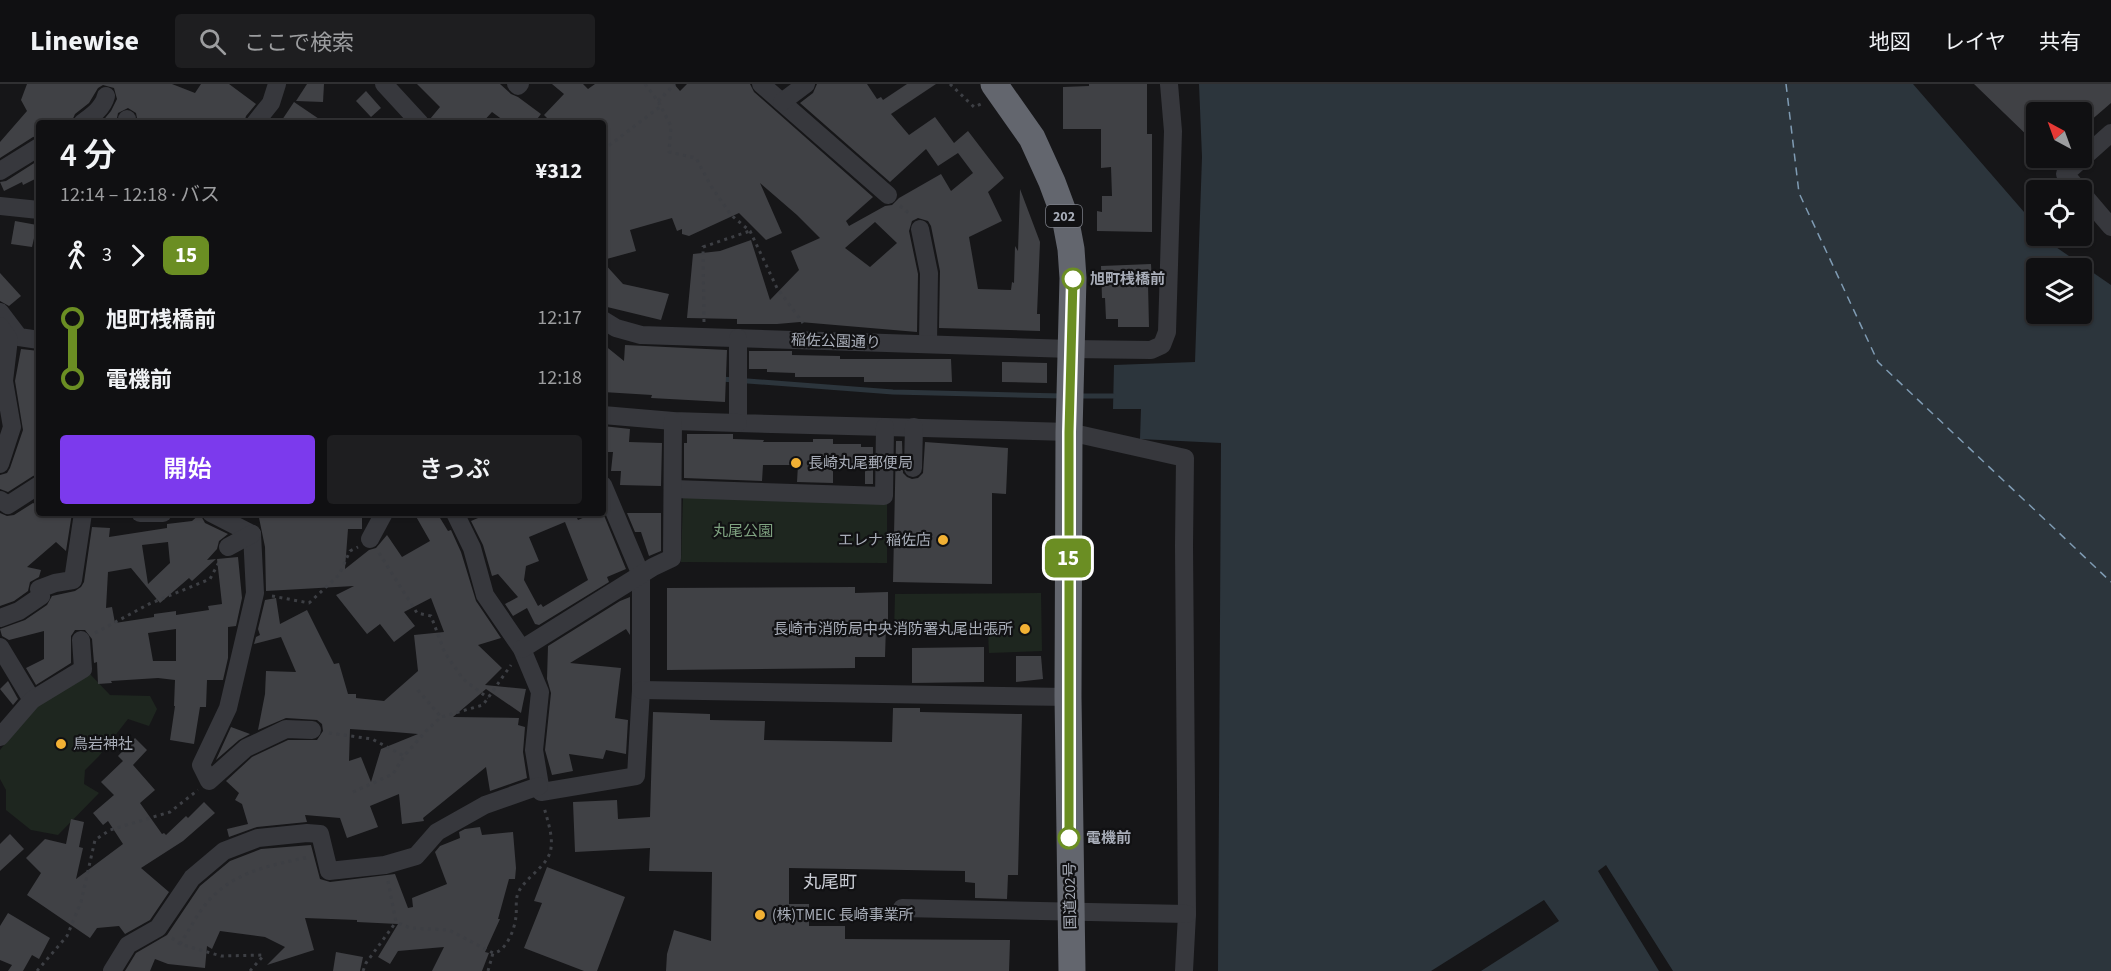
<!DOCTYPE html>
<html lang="ja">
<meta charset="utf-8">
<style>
:root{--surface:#101012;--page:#1e1e20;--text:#f1f3f6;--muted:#9c9d9f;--line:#303032;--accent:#7c3aed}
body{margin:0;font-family:"Source Sans 3","Noto Sans JP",sans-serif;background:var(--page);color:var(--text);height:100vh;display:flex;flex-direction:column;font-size:22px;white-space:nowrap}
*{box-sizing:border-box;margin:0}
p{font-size:20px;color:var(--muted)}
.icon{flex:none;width:33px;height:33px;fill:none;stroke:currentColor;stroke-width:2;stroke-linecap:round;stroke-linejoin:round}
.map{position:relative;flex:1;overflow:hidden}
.side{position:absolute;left:36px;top:36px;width:570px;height:396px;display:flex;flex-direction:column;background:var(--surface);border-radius:6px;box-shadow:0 2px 4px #0004,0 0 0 2px var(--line)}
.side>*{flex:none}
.badge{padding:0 12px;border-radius:9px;font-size:21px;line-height:39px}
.needle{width:39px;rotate:319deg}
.tools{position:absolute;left:2026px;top:18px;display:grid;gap:12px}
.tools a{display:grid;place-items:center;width:66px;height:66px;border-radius:6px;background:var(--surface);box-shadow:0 2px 4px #0004,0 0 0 2px var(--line);font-size:30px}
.map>.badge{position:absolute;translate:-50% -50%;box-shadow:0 0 0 3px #fff}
.legs{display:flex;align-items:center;gap:9px;height:66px;padding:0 24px;font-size:20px}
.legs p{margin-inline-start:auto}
.summary{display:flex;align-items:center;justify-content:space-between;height:102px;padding:0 24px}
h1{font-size:33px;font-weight:600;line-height:45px}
.cta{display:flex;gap:12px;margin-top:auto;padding:12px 24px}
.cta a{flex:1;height:69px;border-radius:6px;background:var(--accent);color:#fff;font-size:24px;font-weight:600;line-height:69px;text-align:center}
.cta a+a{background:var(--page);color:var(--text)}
ul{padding:0 24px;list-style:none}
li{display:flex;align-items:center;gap:21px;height:60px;font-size:22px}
li i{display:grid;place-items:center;width:9px;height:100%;margin:0 8px;background:currentColor}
li i::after{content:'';width:15px;height:15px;margin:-8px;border:4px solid;border-radius:50%;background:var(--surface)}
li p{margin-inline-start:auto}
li:first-child i{background:linear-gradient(#0000 50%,currentColor 0)}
li:last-child i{background:linear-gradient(currentColor 50%,#0000 0)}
header{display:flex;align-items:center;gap:36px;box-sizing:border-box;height:84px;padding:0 30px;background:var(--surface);border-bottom:2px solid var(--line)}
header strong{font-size:28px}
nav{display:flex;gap:33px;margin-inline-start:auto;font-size:21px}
.search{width:420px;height:54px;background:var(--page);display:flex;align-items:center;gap:15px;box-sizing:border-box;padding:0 21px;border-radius:6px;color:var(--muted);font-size:22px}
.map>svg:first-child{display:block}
.green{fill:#1e261f}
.water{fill:#2c353c;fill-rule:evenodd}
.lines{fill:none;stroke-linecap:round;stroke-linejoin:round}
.stream{stroke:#2c353c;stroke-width:5}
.ferry{stroke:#7f9bb3;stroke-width:1.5;stroke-dasharray:8 6;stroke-linecap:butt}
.building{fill:#404145;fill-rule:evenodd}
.path{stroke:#3d3f44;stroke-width:3;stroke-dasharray:3 4.5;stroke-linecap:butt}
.minor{stroke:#37383d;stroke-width:18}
.highway{stroke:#63666e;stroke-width:27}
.line-1-casing{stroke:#fff;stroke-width:14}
.line-1{stroke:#6b8e23;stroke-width:9}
.stop-1-dot{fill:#fff;stroke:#6b8e23;stroke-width:3}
.poi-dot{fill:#f2b134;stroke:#111113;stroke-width:2}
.labels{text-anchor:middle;stroke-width:4.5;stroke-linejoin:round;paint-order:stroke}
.shield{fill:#111113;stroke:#7b7e86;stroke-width:1.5}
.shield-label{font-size:14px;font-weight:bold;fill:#a8adb8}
.stop-label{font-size:15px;font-weight:bold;fill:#a8adb8;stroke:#111113;text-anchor:start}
.street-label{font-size:15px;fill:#a8adb8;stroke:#111113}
.poi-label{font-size:15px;fill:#a8adb8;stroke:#111113;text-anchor:start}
.park-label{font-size:15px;fill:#7fa381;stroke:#111113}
.quarter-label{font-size:18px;fill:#c9ccd4;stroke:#111113}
</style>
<header>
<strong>Linewise</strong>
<div class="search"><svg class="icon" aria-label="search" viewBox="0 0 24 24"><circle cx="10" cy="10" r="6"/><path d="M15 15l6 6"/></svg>ここで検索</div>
<nav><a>地図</a><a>レイヤ</a><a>共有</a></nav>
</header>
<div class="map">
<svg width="2111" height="887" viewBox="0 0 2111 887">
<rect width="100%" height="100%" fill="#161618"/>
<g class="green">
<path d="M683,413L887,419V479L681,478Z"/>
<path d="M1041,509L1042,567L989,569L988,548H894L895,510Z"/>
<path d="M89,589L110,611L150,612L157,625L149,642L128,635L99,672L85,686L84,700L99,709L58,751L31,746L6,726V706L0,695V666L36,621Z"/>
</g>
<path class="water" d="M1199,0H1913L2037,143V152H2045L2053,161L2111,201V887H1673L1606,781L1598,787L1659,887H1481L1559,837L1544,816L1431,887H1218L1221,359L1140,355L1141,325H1113L1114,281L1195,278L1202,73ZM2037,184H2082V230H2037Z"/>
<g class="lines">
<g class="stream">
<path d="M721,295L893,308L1063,312"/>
<path d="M1078,312H1113"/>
</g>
<path class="ferry" d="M1786,0L1799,109L1878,278L2111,498"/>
</g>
<g class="building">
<path d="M27,0H172L195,9L201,0H229L256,20L246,32L244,39H138L136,29L128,24L118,29L116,39H101L111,27L117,15L114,4L103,1L98,4L89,19L75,30L71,39H39V52L33,53L0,74V58L27,27L21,16Z"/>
<path d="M307,0H324L323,18L296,17Z"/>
<path d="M417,0H500L511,10L518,13L541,30L534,39H507L492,28L482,39H431L430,35L440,23Z"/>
<path d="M552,0H583L588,5L595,0H674L680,7L687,0H750L754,8L873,113L846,137L849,142L885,122L892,121L899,114L941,90L951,107L973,89L958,69L938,82L926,65L890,98L800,19L813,9L817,0H867L877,15L881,13L883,16L907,0H936L891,30L909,51L935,33L954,59L968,47L1004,94L988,108L1002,137L969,153L978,205L1011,206L1012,198L1014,199L1015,162L1018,167L1020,105L1040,158L1037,230H1040V247L939,244L940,187L931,142L928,137L918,134L912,137L909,147L918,190L917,248L800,238L777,240H737V235L687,234L693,170L720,167L751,156L770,216L799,186L791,167L820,154L797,131L760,99L782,149L766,156L739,129L689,152L682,150V145L677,147L672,134L630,146L636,167L603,176V39H552L544,31L564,10ZM875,138L897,159L870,183L845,164Z"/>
<path d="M1089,0H1147V50H1152V148L1097,147V127L1102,128V112H1112L1111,83L1101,84V45H1063V3L1089,2Z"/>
<path d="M1974,0H2111V19L2082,44V28H2037V61Z"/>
<path d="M366,7L381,24L371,33L356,17Z"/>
<path d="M294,18L325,39H280Z"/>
<path d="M39,76V93L23,101L22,98L4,107L0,98L6,97Z"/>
<path d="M15,137L37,141L32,163L11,160Z"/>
<path d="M603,178L623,200L669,210L661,236L603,222Z"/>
<path d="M1151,180L1152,200H1148L1149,243H1118V235H1106L1105,214H1102L1101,182Z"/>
<path d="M0,189L21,212L9,222L0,217Z"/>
<path d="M603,260L624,277L625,261L727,266L725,318L651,314L652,311L603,308Z"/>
<path d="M21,265L39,267V390L33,392L8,408L0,405V391L7,389L10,384L23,346L15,297Z"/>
<path d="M749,267H792V271L840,272V275H951L952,298H864V293H795V289L767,288V285H749Z"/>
<path d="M1002,278L1047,279V299L1002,298Z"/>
<path d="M603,342L630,345L629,358L662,359L661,402L620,401L621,387H611L613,368H603Z"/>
<path d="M687,350H733V355L764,356L763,358H813V355H833V360H861V363H873V400H865V381L833,382V399L797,398L798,381H763L762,397L684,394V359H687Z"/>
<path d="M896,357H902L903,389L907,393L912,395L918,394L923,389L925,358L1008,364L1006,410L992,409V500L893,498Z"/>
<path d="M33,419L39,422V429H72L66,467L56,458L27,483L41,486L39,493L30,498L28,507L14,517L0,522V429L7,432L14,431Z"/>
<path d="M258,429H362V445H348L345,485L369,466L376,464L387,451L402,473L430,457L414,429H437L448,447L451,446L461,468L476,517L501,554L478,561L502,584L485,601L526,605L521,629L486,605L453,633L519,634L518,641L525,643L523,668L527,694L490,707L486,683L423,734L424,737L402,740L399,710L370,722L378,743L347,754L340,734L305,731L307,738L257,743L229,753L227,745L248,740L242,720L235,716L239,709L226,697L252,673L288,656H317L323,647L322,640L317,636L286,634L258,646L265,610L266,587L296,588L281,553L254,560L256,553L260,551L258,545L265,516L276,514L280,540L307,526L334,580L339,579L348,610H356V614L384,617L418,587L414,551L444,548L431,514L404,528L415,542L394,558L380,540L367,550L336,511L354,502L266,507L265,463ZM350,645L394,648L418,650L381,665L371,698L361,673L349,677Z"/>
<path d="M476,429H587L577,434L578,436L594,429H603L626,485L607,493L609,498L539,541L535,540L527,524L513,532L505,520L518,513L498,490L492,492L483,461L471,437L478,434ZM565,438L588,496L543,523L541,520L538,522L524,496L526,482L539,477L529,453Z"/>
<path d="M627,429H661V467L649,472L641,448H635Z"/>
<path d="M200,430L205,439L228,450L219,457L217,465L207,476L216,475L192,497L189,494L160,519L131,484L108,488L106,524L112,523L115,539L154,533V530L176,527V531L209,526L208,522L222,520L217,475L238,473L242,514L236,542L228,543V574L223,596H207L206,623H200L194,660L170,656L175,622H174L175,596L158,594L111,597L112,599L98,600L97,578L94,579L92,555L85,546H75L71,552V579L36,601L26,584L44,575V547L9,556L2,552L0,545L25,536L47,521L52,512L75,507L81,503L84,498L92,443L110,444L109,453L167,444V440L192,437ZM168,458L170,479L148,500L142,461ZM176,545V577H153L148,549Z"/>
<path d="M855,503V509L888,508V541H886L885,573H855V584L667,586V504Z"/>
<path d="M630,513V551L626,545L570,579L621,584L615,634L628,636L626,670L606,666L603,675L569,670L573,687L552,691L545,666L551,609L547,595L548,562L620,517Z"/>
<path d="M984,563V598L912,599V564Z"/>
<path d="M1016,572H1041L1043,595L1016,598Z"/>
<path d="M8,597L18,615L13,621L0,605Z"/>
<path d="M893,624H920V628L1022,630L1018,791H1008L1007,815L975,814V799L965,798V787L789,784V820H809V842H845V855L1010,856L1009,887H666L667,870L674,846L711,857L712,788L649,787L650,764L575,768L573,718L617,716L618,735L650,733L653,628L710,630V636L765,637L764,656L892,658Z"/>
<path d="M231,643L250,650L239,656L216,676Z"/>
<path d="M135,654L147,666L133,681L155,706L140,719L162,750L164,749L166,751L186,732L188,734L204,718L215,729L183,757L141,784L169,808L150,836L125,850L119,842L97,844L90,854L27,811L41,789L26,774L45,755L66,760L71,735L84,738L79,763L83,764L76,795L123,760L108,737L103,741L93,729L114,711L101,698L123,677L118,672Z"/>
<path d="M480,743L482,751L513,748L516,784L515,795H509L498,835H500L485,868L489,869L482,887H432L444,863L398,867L390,880L378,873L398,840L357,838V836L305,834L314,866L267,881L285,863L265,853L220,847L212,865L207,862L205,884L168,880L155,875L150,887H125L136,869L167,851L200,802L230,777L261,765L311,761L320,795L330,798L395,790L408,824L413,823L412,814L447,800L435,768L440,762L460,754L459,748L465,745Z"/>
<path d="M10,750L24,765L0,787V760Z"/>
<path d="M547,783L625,813L597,887H584L524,864L542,819L534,817Z"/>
<path d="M8,829L50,854L39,875L32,871L23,887H8L12,881L0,876V842Z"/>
<path d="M336,868L363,873L360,887H333Z"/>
</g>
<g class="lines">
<g class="path">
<path d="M645,0L658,17L671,42L669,68L696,74L711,102L731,131L750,147L777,204L803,239"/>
<path d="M950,0L974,23L983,19"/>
<path d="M658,17L675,0"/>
<path d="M603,66L661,22"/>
<path d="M900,122L911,131"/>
<path d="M704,238L703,163L750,147"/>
<path d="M379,469L417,529L431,532L445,569L463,595L488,614"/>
<path d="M272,512L309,519L339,491L350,467L358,463"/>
<path d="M95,549L149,520L210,495L219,478"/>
<path d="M418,606L441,633"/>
<path d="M329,649L372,655L404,672"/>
<path d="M353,708L393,690L404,672L427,646L441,633L483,621L511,581"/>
<path d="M388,797L396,838L410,844L449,846L493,869C506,868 515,845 516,832C517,825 515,817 518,809C525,793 549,782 551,764C553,751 547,735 544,723"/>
<path d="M172,854L180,860L221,872L264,871"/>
<path d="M180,860C190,845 199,826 212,813C239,786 273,781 309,773"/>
<path d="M37,887L67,852L81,818L95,756L110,746L170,728L198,706"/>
<path d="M250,887L264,871"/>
<path d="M363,887L366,879L396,838"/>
<path d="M488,887L493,869"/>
</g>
<g class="minor">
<path d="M384,0L420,39"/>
<path d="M516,0L518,2L520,0"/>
<path d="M761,0L888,111"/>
<path d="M782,18L806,0"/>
<path d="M127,35V39"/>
<path d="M82,39C92,32 103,24 106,12"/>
<path d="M255,39L271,19L277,0"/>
<path d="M0,87L39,63"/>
<path d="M2079,106L2065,90L2111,49"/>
<path d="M2082,109L2111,143"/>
<path d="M0,122L39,126"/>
<path d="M920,145L929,189L928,259"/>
<path d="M0,228L19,253L39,256"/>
<path d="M603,236L616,244L641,251L1071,265L1151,266L1162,261L1167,248L1173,47L1169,0"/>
<path d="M0,242L9,255L4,297L12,343L0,380"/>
<path d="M738,254V339L1069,348L1185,374L1184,462L1187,830L1184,887"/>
<path d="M603,331L673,337L738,339"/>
<path d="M913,384L914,343"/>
<path d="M673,405L884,412L885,343"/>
<path d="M0,416L8,421L39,401"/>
<path d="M140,429H163"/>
<path d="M211,429L252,450"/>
<path d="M455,429L472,464L485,511L522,565L540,608L534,666L541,708L636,692L641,606V491L603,401"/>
<path d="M252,450L255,509L228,624L201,681L209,697L246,664L286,645L312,646"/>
<path d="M370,455L384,429"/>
<path d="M228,463L252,450"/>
<path d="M0,534L19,527L41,512L39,505L55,499L73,496L83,429"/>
<path d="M0,563L32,616"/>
<path d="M522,565L653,483L672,474L673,337"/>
<path d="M641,606L1068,613"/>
<path d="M0,653L32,616L83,585L81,556"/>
<path d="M902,824L1187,830"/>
<path d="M112,887L128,861L158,844L192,794L224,767L258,754L307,749L320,750L329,787L385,781L416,772L437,748L485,721L539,702"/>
</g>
<path class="highway" d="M994,0L1032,54L1052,98L1065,133L1071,165L1073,194L1069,348L1068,613L1072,887"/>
</g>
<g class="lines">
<defs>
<path id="line-1" d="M1069,754V348L1073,195"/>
</defs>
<use href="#line-1" class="line-1-casing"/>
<use href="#line-1" class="line-1"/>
</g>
<g class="stop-1-dot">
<circle cx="1073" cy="195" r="10"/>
<circle cx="1069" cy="754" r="10"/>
</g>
<g class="poi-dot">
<circle cx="796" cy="379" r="6"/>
<circle cx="943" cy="456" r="6"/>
<circle cx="1025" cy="545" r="6"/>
<circle cx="61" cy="660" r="6"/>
<circle cx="760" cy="831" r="6"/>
</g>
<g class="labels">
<rect class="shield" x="1046" y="121" width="36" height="22" rx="4.5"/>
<g class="shield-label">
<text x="1064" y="137">202</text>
</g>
<g class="stop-label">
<text x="1090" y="200">旭町桟橋前</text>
<text x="1086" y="759">電機前</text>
</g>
<g class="street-label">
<text transform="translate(836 257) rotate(2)" y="5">稲佐公園通り</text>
<text transform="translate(1070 812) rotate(-91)" y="5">国道202号</text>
</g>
<g class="poi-label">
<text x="808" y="384">長崎丸尾郵便局</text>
<text x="931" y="461" text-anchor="end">エレナ 稲佐店</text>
<text x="1013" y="550" text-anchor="end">長崎市消防局中央消防署丸尾出張所</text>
<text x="73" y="665">鳥岩神社</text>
<text x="772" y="836">(株)TMEIC 長崎事業所</text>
</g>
<g class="park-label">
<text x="743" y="452">丸尾公園</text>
</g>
<g class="quarter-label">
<text x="830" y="804">丸尾町</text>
</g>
</g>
</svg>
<div class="tools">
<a><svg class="needle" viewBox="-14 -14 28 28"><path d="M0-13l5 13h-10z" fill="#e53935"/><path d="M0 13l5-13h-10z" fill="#9c9d9f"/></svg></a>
<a><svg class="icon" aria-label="locate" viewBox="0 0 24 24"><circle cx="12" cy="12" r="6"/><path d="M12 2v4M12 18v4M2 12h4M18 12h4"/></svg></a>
<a><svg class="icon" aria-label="layers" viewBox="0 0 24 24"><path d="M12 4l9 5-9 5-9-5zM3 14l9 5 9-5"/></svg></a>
</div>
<b class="badge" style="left:1068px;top:474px;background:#6b8e23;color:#fff">15</b>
<section class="side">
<div class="summary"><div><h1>4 分</h1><p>12:14 – 12:18 · バス</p></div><b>¥312</b></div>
<div class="legs"><svg class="icon" aria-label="walk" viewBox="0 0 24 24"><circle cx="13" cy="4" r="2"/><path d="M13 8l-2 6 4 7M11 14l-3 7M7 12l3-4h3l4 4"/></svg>3<svg class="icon" aria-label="forward" viewBox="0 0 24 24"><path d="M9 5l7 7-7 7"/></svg><b class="badge" style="background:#6b8e23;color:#fff">15</b></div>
<ul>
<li><i style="color:#6b8e23"></i><b>旭町桟橋前</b><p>12:17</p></li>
<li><i style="color:#6b8e23"></i><b>電機前</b><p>12:18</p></li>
</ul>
<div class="cta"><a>開始</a><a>きっぷ</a></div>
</section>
</div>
